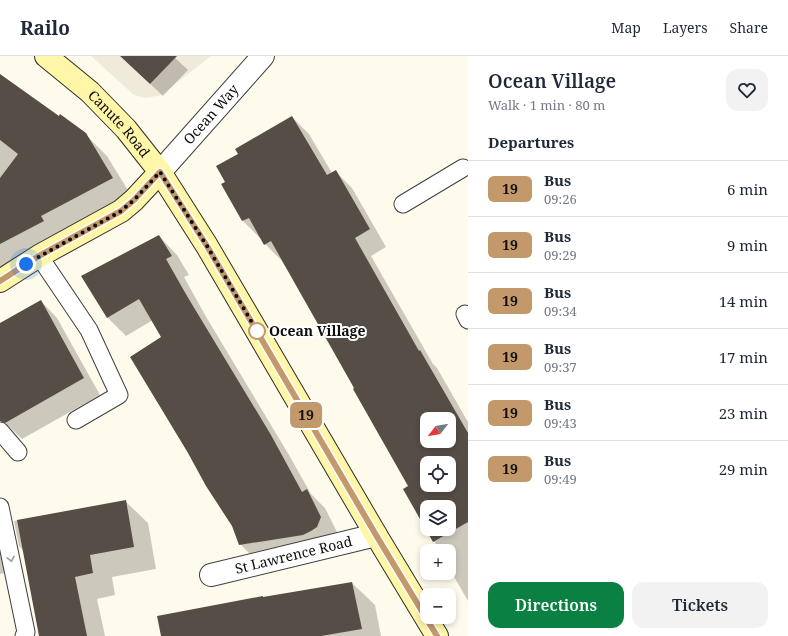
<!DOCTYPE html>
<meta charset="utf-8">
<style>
:root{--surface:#fff;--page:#f2f2f3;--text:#1f2937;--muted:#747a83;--line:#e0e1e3;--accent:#0b8043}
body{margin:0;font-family:"Noto Serif",serif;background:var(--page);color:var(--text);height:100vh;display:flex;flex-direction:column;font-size:15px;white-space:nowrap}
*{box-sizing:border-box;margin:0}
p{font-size:13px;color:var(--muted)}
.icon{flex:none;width:22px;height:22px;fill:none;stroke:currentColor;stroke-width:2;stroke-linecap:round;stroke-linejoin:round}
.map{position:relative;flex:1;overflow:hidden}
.sheet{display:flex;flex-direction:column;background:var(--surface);width:320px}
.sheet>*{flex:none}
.badge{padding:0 8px;border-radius:6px;font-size:14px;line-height:26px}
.needle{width:26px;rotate:239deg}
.tools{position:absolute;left:420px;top:356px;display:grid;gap:8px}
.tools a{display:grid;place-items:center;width:36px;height:36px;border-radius:8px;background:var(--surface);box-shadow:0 2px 6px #0003;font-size:20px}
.you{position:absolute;width:20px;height:20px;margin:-10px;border:3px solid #fff;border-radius:50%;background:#1a73e8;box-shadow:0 0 0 6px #1a73e833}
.map>.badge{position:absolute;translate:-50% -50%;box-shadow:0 0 0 2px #fff}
h2{padding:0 20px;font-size:15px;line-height:36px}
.round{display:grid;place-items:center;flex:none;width:42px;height:42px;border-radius:12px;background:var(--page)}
.headline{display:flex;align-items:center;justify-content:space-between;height:68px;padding:0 20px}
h1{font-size:19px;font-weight:600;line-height:30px}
.primary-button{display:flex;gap:8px;margin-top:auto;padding:8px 20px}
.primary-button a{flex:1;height:46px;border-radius:12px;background:var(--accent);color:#fff;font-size:16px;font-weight:600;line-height:46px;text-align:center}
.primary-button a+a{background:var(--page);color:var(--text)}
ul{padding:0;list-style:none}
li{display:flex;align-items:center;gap:12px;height:56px;padding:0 20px;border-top:1px solid var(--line)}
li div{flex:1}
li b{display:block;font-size:15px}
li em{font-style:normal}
li .badge{min-width:44px;font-weight:700;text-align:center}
header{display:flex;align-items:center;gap:24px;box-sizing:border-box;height:56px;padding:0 20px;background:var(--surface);border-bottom:1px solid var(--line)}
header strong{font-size:19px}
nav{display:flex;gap:22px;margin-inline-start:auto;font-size:14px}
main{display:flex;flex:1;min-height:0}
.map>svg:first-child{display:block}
.plaza{fill:#f0eada}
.shadow{fill:#0003;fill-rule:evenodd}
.building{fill:#564d47;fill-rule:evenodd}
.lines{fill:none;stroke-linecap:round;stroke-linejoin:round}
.lane-casing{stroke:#3f3f3f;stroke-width:19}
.street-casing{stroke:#3f3f3f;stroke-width:24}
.secondary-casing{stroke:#2e2e2e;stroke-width:24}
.lane{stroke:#fff;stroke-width:17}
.street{stroke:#fff;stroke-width:22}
.secondary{stroke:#fff6a7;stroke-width:22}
.oneway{stroke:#9e9e9e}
.line-casing{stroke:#fff;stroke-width:9}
.line{stroke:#c3986a;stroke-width:6}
.walk{stroke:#0c0c0c;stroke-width:4;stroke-dasharray:0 7.2}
.stop-dot{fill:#fff;stroke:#c3986a;stroke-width:2}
.labels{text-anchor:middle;stroke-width:4;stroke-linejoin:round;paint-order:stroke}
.street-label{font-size:14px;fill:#0c0c0c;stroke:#fff}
.stop-label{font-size:14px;font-weight:bold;fill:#0c0c0c;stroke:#fff;text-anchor:start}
</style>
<header>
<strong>Railo</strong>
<nav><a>Map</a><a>Layers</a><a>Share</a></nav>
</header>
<main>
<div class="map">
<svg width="468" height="580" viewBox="0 0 468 580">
<rect width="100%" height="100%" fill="#fffbec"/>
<path class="plaza" d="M91,0H120L150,28L177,0H211L161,39L146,42L134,39Z"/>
<g class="shadow">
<path d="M121,0H173L188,14L163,40Z"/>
<path d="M0,24L85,78L107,100L134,144L0,213Z"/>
<path d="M292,61L309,78L332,117L335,115L352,132L386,191L371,200L433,308L437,312L468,366V545L449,512V495H440L427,473H449V451H427V473L409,430L356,333L282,205L265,188L261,181L260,182L243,165L222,128L226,126L240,98ZM427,363H449V385H427ZM427,407H449V429H427Z"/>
<path d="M159,180L177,199L189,219L184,221L205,259L289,399L311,438L325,452L339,480L259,507L240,488L162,281L153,264L126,280L107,261Z"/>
<path d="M41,245L57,262L100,339L22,383L3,365L0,359V268Z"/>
<path d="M125,445L148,467L156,513L112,521L115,539L97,543L105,580H40L24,495L19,490L14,465Z"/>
<path d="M0,453L18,514L0,518Z"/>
<path d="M352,527L375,549L381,580H162L264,542Z"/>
</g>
<g class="building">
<path d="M120,0H177L150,28Z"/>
<path d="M0,18L59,60L60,58L86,77L113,122L41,160L44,165L0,188V122L18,98L0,84Z"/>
<path d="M292,60L327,119L336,114L370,173L355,182L419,295L420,294L468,377V466L433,486L403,433L408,430L353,333L354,332L271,185L264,189L249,162L242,165L221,128L225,126L216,110L238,98L235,93ZM427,363H449V385H427ZM427,407H449V429H427ZM427,451H449V473H427Z"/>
<path d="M159,179L172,200L166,203L187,240L271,379L302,436L307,433L321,461L317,471L311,475L303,479L239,489L232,470L206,430L188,397L130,301L161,281L139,243L107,262L81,220Z"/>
<path d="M41,244L84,322L5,367L0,365V267Z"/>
<path d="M126,444L134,491L90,499L93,517L75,521L87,580H39L17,464Z"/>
<path d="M352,526L362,573L321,580H161L157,560L263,540V541Z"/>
</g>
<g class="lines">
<defs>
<g id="lane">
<path d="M403,148L463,112"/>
<path d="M39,200L89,274L119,339L76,364"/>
<path d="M465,258L468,264"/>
<path d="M0,375L18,396"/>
<path d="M0,451L26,576L24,580"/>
</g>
<g id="street">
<path id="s1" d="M160,116L263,0"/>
<path id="s2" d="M211,519L376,479"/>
</g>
<g id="secondary">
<path id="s3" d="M46,0L90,36L126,73L160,116L207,190L376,479L437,580"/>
<path d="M0,225L39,200L121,155L134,144L160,116"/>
</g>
</defs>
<use href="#lane" class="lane-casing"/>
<use href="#street" class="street-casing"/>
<use href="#secondary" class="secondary-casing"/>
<use href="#lane" class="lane"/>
<use href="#street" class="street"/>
<use href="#secondary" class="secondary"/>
</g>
<defs><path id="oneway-chevron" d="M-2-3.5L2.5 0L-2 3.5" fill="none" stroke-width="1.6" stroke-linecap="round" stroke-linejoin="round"/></defs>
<use class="oneway" href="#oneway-chevron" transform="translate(11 503) rotate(78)"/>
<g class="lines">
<defs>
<path id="line" d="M0,225L39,200L121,155L134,144L160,116L207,190L376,479L437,580"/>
</defs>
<use href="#line" class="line-casing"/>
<use href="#line" class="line"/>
<path class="walk" d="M26,208L121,155L134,144L160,116L207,190L257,275"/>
</g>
<circle class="stop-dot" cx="257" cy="275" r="8"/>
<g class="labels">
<g class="street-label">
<text dy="5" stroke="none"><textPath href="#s1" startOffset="77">Ocean Way</textPath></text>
<text dy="5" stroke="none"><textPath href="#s3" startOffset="100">Canute Road</textPath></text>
<text dy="5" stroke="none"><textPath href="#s2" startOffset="85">St Lawrence Road</textPath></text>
</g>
<g class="stop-label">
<text x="269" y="280">Ocean Village</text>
</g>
</g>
</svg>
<div class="tools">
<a><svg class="needle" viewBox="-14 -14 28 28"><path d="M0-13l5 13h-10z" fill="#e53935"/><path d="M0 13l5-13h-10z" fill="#747a83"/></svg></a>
<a><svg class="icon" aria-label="locate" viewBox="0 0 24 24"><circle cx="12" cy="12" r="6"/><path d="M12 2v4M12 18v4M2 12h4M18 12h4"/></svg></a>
<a><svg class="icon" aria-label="layers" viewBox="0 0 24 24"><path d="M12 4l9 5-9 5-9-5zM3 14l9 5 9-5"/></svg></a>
<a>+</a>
<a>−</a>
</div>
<div class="you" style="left:26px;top:208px"></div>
<b class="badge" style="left:306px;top:359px;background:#c3986a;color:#111">19</b>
</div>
<section class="sheet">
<div class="headline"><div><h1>Ocean Village</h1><p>Walk · 1 min · 80 m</p></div><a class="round"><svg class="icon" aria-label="heart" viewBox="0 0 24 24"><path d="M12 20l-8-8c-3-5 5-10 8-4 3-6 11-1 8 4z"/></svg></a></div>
<h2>Departures</h2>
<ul>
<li><span class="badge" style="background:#c3986a;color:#111">19</span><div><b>Bus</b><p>09:26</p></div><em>6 min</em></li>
<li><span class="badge" style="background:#c3986a;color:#111">19</span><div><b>Bus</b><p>09:29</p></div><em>9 min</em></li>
<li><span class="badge" style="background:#c3986a;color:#111">19</span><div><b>Bus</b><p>09:34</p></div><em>14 min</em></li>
<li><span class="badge" style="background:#c3986a;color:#111">19</span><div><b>Bus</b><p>09:37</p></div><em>17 min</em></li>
<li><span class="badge" style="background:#c3986a;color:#111">19</span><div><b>Bus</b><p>09:43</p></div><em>23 min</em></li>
<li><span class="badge" style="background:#c3986a;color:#111">19</span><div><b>Bus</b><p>09:49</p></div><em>29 min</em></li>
</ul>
<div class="primary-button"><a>Directions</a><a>Tickets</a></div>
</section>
</main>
